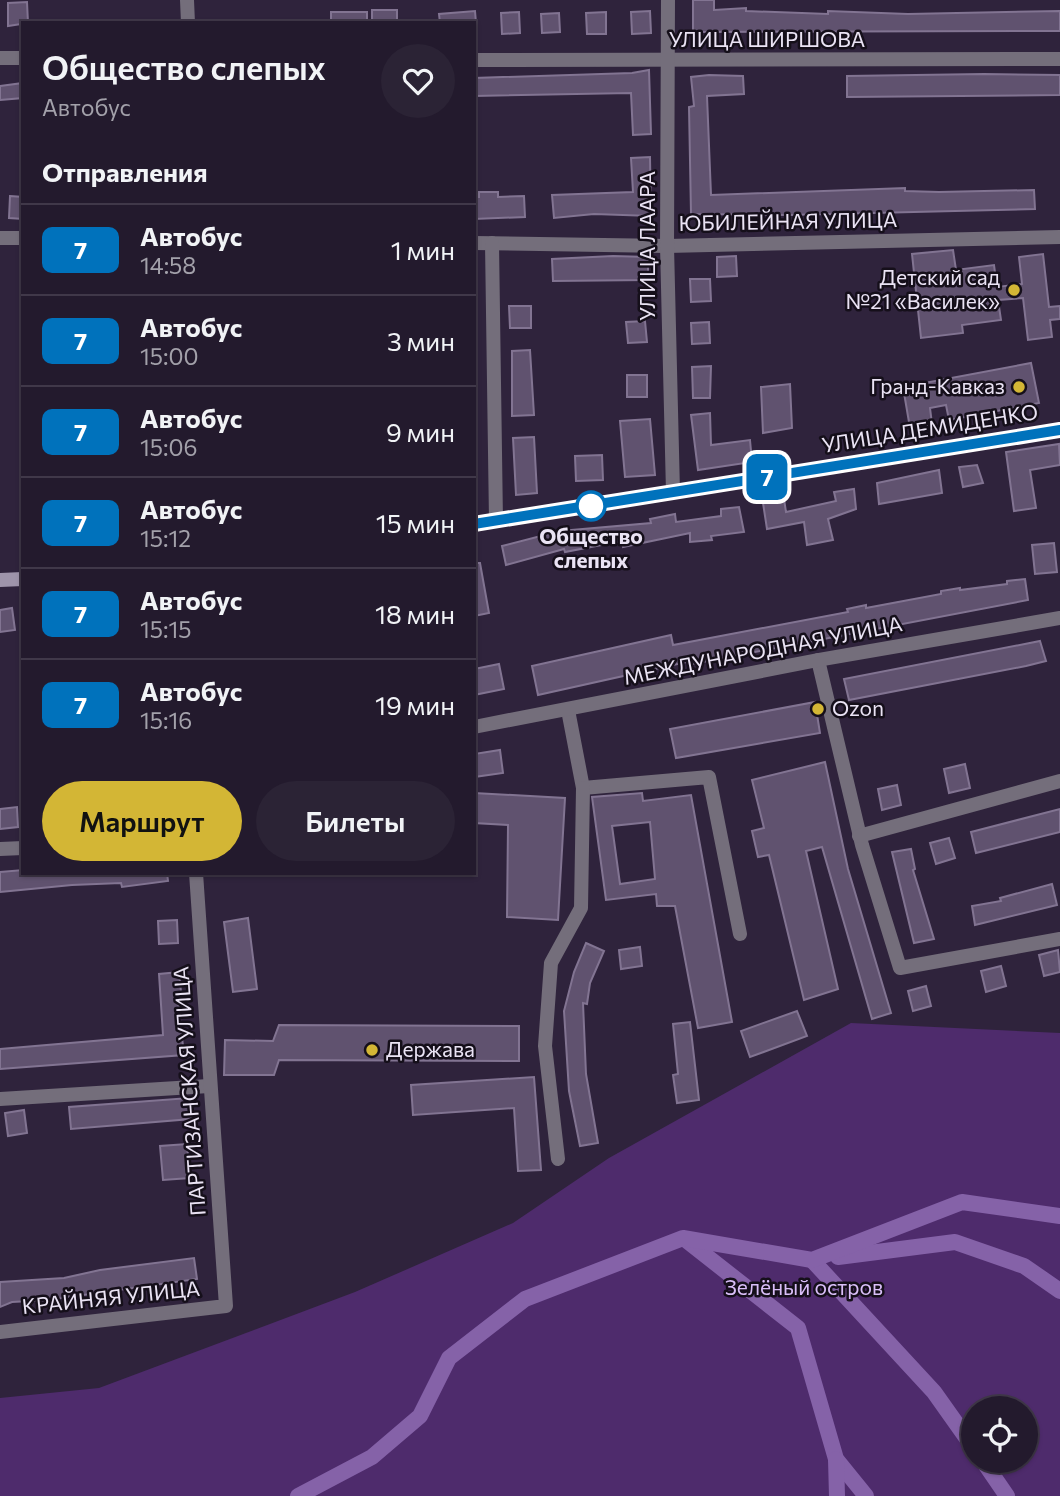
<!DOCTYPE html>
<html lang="ru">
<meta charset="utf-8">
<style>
:root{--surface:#231a2d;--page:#2b2335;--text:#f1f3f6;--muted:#a3a1aa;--line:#403849;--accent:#d3b635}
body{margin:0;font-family:Commissioner,sans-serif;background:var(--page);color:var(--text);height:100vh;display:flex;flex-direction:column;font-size:26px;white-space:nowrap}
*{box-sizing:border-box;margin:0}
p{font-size:23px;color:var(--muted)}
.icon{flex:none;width:38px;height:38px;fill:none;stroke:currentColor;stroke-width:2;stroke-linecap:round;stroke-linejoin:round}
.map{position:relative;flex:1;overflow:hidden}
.side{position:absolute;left:21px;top:21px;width:455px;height:854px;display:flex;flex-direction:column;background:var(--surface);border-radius:0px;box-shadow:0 2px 5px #0004,0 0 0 2px var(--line)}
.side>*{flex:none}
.badge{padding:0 14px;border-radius:10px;font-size:24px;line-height:46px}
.tools{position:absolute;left:961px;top:1396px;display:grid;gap:14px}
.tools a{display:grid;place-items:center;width:77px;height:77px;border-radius:50%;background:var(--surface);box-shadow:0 2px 5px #0004,0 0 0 2px var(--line);font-size:35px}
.map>.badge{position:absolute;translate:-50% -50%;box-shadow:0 0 0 4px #fff}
h2{padding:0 21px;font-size:26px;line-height:63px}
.round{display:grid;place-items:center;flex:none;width:74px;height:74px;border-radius:37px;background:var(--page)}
.summary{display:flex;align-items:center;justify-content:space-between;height:119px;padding:0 21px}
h1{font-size:33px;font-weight:600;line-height:52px}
.button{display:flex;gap:14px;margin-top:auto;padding:14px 21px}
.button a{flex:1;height:80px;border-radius:42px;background:var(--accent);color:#111;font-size:28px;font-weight:600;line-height:80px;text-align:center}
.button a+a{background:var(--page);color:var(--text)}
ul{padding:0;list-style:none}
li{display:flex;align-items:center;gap:21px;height:91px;padding:0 21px;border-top:2px solid var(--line)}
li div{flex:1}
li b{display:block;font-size:26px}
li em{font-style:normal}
li .badge{min-width:77px;font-weight:700;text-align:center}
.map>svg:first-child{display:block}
.green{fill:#4e2b6c;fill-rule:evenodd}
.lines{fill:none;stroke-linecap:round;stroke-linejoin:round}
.canal{stroke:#8562a8;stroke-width:16}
.building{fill:#60526f;stroke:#827492;stroke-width:2;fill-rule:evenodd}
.minor{stroke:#746e7b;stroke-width:14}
.tertiary{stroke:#746e7b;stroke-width:14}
.secondary{stroke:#9e94aa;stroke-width:14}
.line-casing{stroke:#fff;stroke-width:16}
.line{stroke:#0072bc;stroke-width:10}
.poi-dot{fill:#d3b635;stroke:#150f1a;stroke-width:2.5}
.stop-dot{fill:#fff;stroke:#0072bc;stroke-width:3.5}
.labels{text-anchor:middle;stroke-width:5;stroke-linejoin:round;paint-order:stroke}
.street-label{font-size:21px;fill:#eae3f4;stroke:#150f1a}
.poi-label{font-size:21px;fill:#eae3f4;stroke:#150f1a;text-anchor:end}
.stop-label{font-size:21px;font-weight:bold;fill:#eae3f4;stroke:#150f1a}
.park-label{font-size:21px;fill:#d9bef8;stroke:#150f1a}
</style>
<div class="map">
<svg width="1060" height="1496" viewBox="0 0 1060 1496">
<rect width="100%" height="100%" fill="#2f233c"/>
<path class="green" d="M851,1023L1060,1033V1496H0V1398L99,1388L355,1292L513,1223L609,1158ZM973,1409H1026V1461H973Z"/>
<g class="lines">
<g class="canal">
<path d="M686,1240L798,1328L836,1459L866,1496"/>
<path d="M838,1257L955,1242L1024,1266L1060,1291"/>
<path d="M812,1260L934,1392L973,1447"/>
<path d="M836,1459L837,1496"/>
<path d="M983,1461L1007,1496"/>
<path d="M298,1496L372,1457L420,1416L449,1358L525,1299L683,1238L812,1260L962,1202L1060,1216"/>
</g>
</g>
<g class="building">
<path d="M693,0H714V10L746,8V11L828,14V11L908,14L1060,11V31L693,32Z"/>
<path d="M27,2L28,23L8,26V3Z"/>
<rect x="372" y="10" width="25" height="13"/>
<path d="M475,11L476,23H440L439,14Z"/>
<path d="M650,11L651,33L632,34L631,12Z"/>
<rect x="331" y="12" width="36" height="11"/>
<path d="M519,12L520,33L502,34L501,13Z"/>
<path d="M606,12V34H587L586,13Z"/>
<path d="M559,13L560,32L542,33L541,14Z"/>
<path d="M649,70L651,134L633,135L631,93L474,96V78L632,73Z"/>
<path d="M984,74L1060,75V95L847,97V76Z"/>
<path d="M709,75L743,76L744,94L707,96L711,195L905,188V191L939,192L1034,190L1035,209L789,215L691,214L689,107L694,106L691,77Z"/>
<path d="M23,83V98L0,100V86Z"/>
<path d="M650,157L651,216L594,214L554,218L552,195L633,192L631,158Z"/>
<path d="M479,192H498V197L524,196L525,217L474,219V197H479Z"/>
<path d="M10,196L23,197V219L9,218Z"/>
<path d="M953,250L956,270L994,265L997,287L1022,284L1019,257L1043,254L1049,307L1060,306V319L1050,320L1052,337L1028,340L1023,298L998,300L1001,320L962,325L963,333L921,338L912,254Z"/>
<path d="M613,256L648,257V280L553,281L552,259Z"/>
<path d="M736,256L737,276L717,277V257Z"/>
<path d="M690,279H710L711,301L691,302Z"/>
<path d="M509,306H531V328H510Z"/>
<path d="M645,321L647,342L628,343L626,322Z"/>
<path d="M709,322L710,343L692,344L691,323Z"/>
<path d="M530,350L534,415L512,416V351Z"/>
<path d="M1031,363L1039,403L949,420L946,405L930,408L932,424L910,428L903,387Z"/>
<path d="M711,366L710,398H693L692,367Z"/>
<rect x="627" y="375" width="20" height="22"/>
<path d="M790,384L792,428L763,433L761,387Z"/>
<path d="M710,413L711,445L750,440L752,462L698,470L691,415Z"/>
<path d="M650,419L655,475L625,477L620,421Z"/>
<path d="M534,437L537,493L516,495L513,438Z"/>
<path d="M1059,444L1060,465L1030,470L1036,508L1014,511L1006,452Z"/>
<path d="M602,455L603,480L576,481L575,456Z"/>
<path d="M977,465L983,483L963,487L959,467Z"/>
<path d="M939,470L942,493L879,504L877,483Z"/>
<path d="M854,489L856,509L828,519L833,540L807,545L804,522L767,529L763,503L784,499L786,512L836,501L834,492Z"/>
<path d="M739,507L744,532L711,536L712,540L690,542V533L623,547L622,541L565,552L564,549L506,565L502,546L560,531L651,523L650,519L675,514L676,522L721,516V509Z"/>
<path d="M1054,543L1057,572L1035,574L1032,545Z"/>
<path d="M474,563H480L489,613L474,616Z"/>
<path d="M1025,579L1028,600L692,664L691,661L538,695L532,666L671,635L673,645L848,612L847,609L866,605V608L941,594V591L960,588V590L1007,584V581Z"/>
<path d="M12,608L15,630L0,632V610Z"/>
<path d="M1040,641L1046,661L1026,666L849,700L844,679Z"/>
<path d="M499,664L504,689L474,695V669Z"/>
<path d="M815,702L820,733L676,758L670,729Z"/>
<path d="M500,750L503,773L474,777V754Z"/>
<path d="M825,762L848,869L891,1013L872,1019L822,847L806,851L838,989L804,1000L769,855L758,857L752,831L764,828L752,780Z"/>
<path d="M965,764L970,788L949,793L944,769Z"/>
<path d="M897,785L901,805L882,810L878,789Z"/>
<path d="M474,793L565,798L558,920L507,917L508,825L474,823Z"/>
<path d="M642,793L643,801L691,795L732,1022L698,1028L675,906H657L656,894L606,900L592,797ZM650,822L655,879L620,884L612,826Z"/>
<path d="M17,807L18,827L0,829V809Z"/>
<path d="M1060,809V832L976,853L971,832Z"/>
<path d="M949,838L955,858L936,864L930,843Z"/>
<path d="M911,849L915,869L913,870L934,939L914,943L892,852Z"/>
<path d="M23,870V873H167L168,881L122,887L121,883L72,885L0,892V872Z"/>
<path d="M1052,884L1057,905L975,925L972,906L1001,901L1000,898Z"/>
<path d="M248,918L257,989L233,992L224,922Z"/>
<path d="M177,920L178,943L159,944L158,921Z"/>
<path d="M586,943L604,951L590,983L587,1004L583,1003L586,1074L598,1143L580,1146L569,1091L564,1011L574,972Z"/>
<path d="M640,947L642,966L621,969L619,950Z"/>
<path d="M1058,950L1060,972L1044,976L1039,955Z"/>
<path d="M1001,966L1006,986L986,992L981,971Z"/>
<path d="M179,972L181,992H177L184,1055L0,1069V1049L163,1035L159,974Z"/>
<path d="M926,986L931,1006L913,1011L908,991Z"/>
<path d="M797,1011L807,1036L750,1057L741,1031Z"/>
<path d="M690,1022L699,1100L677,1103L673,1075L678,1074L673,1024Z"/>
<path d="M279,1025L519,1026V1061L279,1060L274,1075H224L225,1040L273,1041Z"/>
<path d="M534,1077L541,1170L518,1171L514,1108L413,1115L411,1085Z"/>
<path d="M189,1098L191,1119L71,1129L69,1107Z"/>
<path d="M24,1110L27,1133L8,1136L5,1113Z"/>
<path d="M187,1144L190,1178L163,1180L160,1146Z"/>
<path d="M194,1258L197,1279L48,1300L12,1302L0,1307V1282L64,1278L100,1270Z"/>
</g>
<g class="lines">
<g class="minor">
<path d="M187,0L188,23"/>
<path d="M0,58H23"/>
<path d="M474,60L1060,59"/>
<path d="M0,238H23"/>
<path d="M474,243L667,246L1060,237"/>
<path d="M492,243L496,521"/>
<path d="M818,660L862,845L900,968L1060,939"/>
<path d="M568,710L583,788L709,777L740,934"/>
<path d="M859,836L1060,781"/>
<path d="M0,849L23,848"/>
<path d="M0,1099L209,1086"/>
<path d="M558,1159L545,1046L551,963L581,908L583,788"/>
<path d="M0,1332L226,1306L196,873"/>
</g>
<g class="tertiary">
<path d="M668,0L667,246L673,492"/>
<path d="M474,727L818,660L1060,618"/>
</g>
<g class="secondary">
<path d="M474,524L1060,430"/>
<path d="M0,580L23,579"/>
</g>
</g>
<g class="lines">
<defs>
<path id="line" d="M474,524L1060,430"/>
</defs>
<use href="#line" class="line-casing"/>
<use href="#line" class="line"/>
</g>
<g class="poi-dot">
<circle cx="1014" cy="290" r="7"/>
<circle cx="1019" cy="387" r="7"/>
<circle cx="818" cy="709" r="7"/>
<circle cx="372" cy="1050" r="7"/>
</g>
<circle class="stop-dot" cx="591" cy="506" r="14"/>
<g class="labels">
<g class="street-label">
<text x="767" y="47">УЛИЦА ШИРШОВА</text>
<text transform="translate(788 222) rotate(-1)" y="7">ЮБИЛЕЙНАЯ УЛИЦА</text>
<text transform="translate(648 246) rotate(-90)" y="7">УЛИЦА ЛААРА</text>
<text transform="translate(930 429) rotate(-9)" y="7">УЛИЦА ДЕМИДЕНКО</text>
<text transform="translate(763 651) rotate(-11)" y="7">МЕЖДУНАРОДНАЯ УЛИЦА</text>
<text transform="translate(190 1091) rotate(-94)" y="7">ПАРТИЗАНСКАЯ УЛИЦА</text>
<text transform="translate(111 1298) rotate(-6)" y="7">КРАЙНЯЯ УЛИЦА</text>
</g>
<g class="poi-label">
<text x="1000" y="285">Детский сад<tspan x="1000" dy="24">№21 «Василек»</tspan></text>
<text x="1005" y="394">Гранд-Кавказ</text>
<text x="832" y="716" text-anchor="start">Ozon</text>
<text x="386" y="1057" text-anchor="start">Держава</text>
</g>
<g class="stop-label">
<text x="591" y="544">Общество<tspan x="591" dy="24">слепых</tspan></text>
</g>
<g class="park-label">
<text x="804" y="1295">Зелёный остров</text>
</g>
</g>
</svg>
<div class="tools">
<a><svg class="icon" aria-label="locate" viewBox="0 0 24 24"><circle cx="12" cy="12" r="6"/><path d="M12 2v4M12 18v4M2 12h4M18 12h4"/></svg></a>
</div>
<b class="badge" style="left:767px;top:477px;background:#0072bc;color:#fff">7</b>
<section class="side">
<div class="summary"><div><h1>Общество слепых</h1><p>Автобус</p></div><a class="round"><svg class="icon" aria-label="heart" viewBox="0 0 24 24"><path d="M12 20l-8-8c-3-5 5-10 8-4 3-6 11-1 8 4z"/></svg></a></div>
<h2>Отправления</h2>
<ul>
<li><span class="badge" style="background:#0072bc;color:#fff">7</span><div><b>Автобус</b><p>14:58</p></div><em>1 мин</em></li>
<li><span class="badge" style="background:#0072bc;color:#fff">7</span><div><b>Автобус</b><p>15:00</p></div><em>3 мин</em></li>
<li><span class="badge" style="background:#0072bc;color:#fff">7</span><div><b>Автобус</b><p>15:06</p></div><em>9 мин</em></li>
<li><span class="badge" style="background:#0072bc;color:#fff">7</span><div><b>Автобус</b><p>15:12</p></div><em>15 мин</em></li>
<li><span class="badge" style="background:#0072bc;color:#fff">7</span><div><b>Автобус</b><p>15:15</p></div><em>18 мин</em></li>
<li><span class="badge" style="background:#0072bc;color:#fff">7</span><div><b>Автобус</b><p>15:16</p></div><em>19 мин</em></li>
</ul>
<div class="button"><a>Маршрут</a><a>Билеты</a></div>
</section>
</div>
